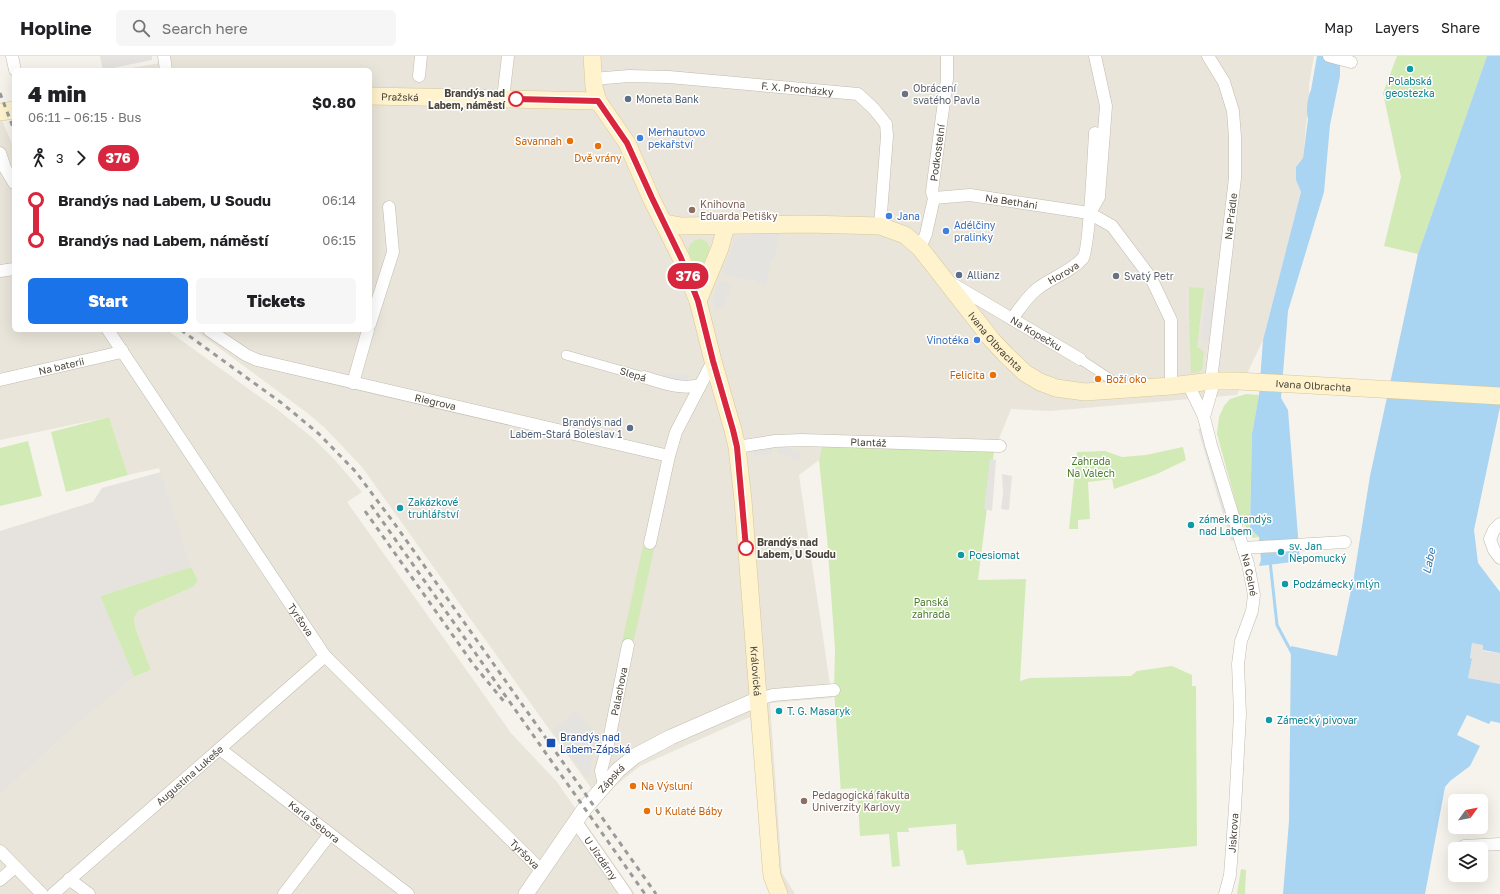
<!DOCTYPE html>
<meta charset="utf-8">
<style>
:root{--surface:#fff;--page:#f6f6f6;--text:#202124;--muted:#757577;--line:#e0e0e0;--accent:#1a73e8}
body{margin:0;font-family:"Golos Text",sans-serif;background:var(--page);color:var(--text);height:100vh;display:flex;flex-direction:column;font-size:15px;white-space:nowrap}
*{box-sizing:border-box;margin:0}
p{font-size:13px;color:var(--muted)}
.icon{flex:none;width:22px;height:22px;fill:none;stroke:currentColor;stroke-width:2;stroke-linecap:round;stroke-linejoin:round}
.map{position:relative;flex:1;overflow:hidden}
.drawer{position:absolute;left:12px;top:12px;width:360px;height:264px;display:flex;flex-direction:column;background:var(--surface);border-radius:6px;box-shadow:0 4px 16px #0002}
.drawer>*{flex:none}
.badge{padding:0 8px;border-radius:13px;font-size:14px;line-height:26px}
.needle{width:26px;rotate:57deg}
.buttons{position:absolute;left:1448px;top:738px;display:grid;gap:8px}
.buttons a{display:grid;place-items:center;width:40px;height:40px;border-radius:6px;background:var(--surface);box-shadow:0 4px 16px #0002;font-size:20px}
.map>.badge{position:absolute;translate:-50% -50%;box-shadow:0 0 0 2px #fff}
.legs{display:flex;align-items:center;gap:6px;height:44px;padding:0 16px;font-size:13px}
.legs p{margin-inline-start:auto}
.summary{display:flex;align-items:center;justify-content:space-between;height:68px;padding:0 16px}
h1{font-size:22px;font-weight:800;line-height:30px}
.primary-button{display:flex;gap:8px;margin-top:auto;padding:8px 16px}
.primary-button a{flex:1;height:46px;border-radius:6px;background:var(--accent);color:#fff;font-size:16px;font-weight:800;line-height:46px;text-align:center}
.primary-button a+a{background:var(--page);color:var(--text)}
ul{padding:0 16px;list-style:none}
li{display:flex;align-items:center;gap:14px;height:40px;font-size:15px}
li i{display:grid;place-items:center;width:6px;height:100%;margin:0 5px;background:currentColor}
li i::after{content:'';width:10px;height:10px;margin:-5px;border:3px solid;border-radius:50%;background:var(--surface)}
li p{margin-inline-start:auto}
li:first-child i{background:linear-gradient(#0000 50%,currentColor 0)}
li:last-child i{background:linear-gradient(currentColor 50%,#0000 0)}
header{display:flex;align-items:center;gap:24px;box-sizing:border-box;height:56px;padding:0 20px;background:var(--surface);border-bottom:1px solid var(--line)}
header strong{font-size:19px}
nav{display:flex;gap:22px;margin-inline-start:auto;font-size:14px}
.search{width:280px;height:36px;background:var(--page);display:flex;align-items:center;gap:10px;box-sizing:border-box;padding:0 14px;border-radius:6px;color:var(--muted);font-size:15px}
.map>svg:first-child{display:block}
.residential{fill:#eae5da}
.industrial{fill:#e6e2dd}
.green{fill:#d2eab5}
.parking{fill:#e5e3e0}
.water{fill:#a9d4f2}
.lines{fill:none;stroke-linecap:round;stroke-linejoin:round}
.stream{stroke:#a9d4f2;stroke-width:3}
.pedestrian-casing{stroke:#c2bbae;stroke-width:10}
.minor-casing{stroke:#c2bbae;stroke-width:13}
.tertiary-casing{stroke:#c2bbae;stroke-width:16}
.secondary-casing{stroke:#d6c79b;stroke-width:18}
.pedestrian{stroke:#fff;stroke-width:9}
.minor{stroke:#fff;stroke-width:12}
.tertiary{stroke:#fff;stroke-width:15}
.secondary{stroke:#fff3cd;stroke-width:17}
.rail{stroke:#9a9a9a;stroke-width:3;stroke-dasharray:5 5;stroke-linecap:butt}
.line-1-casing{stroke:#fff;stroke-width:9}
.line-1{stroke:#d7263d;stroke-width:6}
.culture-dot{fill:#0f9aa8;stroke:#fff;stroke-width:1.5}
.worship-dot{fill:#6b7280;stroke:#fff;stroke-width:1.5}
.stop-1-dot{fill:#fff;stroke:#d7263d;stroke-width:2}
.service-dot{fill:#5c6f8a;stroke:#fff;stroke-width:1.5}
.shop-dot{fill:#3f7fe0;stroke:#fff;stroke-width:1.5}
.food-dot{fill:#e8710a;stroke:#fff;stroke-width:1.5}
.education-dot{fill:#8d6e63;stroke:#fff;stroke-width:1.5}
.transit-dot{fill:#1a4fb4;stroke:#fff;stroke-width:1.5}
.labels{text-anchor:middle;stroke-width:3;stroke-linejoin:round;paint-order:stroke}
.culture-label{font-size:10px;fill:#0d838f;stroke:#fff;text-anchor:start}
.worship-label{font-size:10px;fill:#5b616d;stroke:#fff;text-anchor:start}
.street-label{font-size:10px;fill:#4b4439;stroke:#fff}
.stop-label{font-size:10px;font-weight:bold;fill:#4b4439;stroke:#fff;text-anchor:end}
.service-label{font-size:10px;fill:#4e5e75;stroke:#fff;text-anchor:start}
.shop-label{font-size:10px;fill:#366cbe;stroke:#fff;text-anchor:start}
.food-label{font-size:10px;fill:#c56008;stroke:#fff;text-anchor:start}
.education-label{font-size:10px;fill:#785e54;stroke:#fff;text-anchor:start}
.park-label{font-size:10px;fill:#4a7f2a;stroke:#fff}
.transit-label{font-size:10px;fill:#164399;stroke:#fff;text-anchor:start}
.water-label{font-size:11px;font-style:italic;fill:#2e7ab2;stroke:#fff}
</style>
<header>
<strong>Hopline</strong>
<div class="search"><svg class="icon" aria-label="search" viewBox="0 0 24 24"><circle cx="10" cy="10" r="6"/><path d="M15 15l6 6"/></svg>Search here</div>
<nav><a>Map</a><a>Layers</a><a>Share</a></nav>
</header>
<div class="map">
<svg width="1500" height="838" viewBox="0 0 1500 838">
<rect width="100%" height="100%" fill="#f6f3ec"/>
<g class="residential">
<path d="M160,0H1314L1309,28V38L1303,102L1296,111V124L1301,136L1263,284L1237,339L1050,355L1011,353L994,395L822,389L819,404L799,419L832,642L770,647L782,817L795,838H772L750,661L640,710L599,743L362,411L325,372L306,356L195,274H370V14H118L161,7Z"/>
<path d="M0,60L14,92V274H167L278,354L314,383L335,404L362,436L347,446L511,677L557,726L635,838H0V739L67,677L134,621L151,614L136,574L134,562L138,555L193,531L198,524L191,511L159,412L128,419L109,361L0,384Z"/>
</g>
<g class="industrial">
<path d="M161,416L191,511L100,540L134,621L67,677L0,739V475L93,446L102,432Z"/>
<path d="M1472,587L1483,589V595L1500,597V628L1468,622L1472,603H1470Z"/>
</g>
<g class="green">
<path d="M1397,0H1487L1418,198L1384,190L1401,121L1383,37Z"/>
<path d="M701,183C706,185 710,187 709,194L699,221L688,194C691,186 693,184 701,183Z"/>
<path d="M1189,231L1204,232L1197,291L1204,296L1202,314L1198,316L1191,317L1189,266L1191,264H1189Z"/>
<path d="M1246,338L1259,339L1252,378L1250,472L1259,481L1253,482L1240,462L1217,378L1219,361L1224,350L1230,343Z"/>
<path d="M109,361L128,419L66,436L51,376Z"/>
<path d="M28,385L42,440L0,450V392Z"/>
<path d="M822,389L994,395L978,524L1026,523L1020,625L1030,622L1131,620L1137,615L1172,610L1192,619V630H1196L1197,790L967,809L963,794L957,795L956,768L908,772L909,776H897L900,810L892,811L889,778L860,780L857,732L841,733L842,752L834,634L835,593L827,482L819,404Z"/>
<path d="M1183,391L1186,404L1157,418L1114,433L1112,423L1088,426L1090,463L1078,464V473H1069L1077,396L1105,395L1122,401L1146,399Z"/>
<path d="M643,490L654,493L633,588L622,586Z"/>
<path d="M191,511L198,524L193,531L138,555L134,562L136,574L151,614L134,621L100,540Z"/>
<path d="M1241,813L1246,814L1245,838H1237Z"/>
</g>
<g class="parking">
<path d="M100,0H152V4L103,14Z"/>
<path d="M370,29L459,33L462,36L370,33Z"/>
<path d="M779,177L776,199L770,206L766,231L752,224L734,222L722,217L736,182L744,179Z"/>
<path d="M719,224L731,229L724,251L714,252V237Z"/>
<path d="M1207,233L1216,234L1211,285L1201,284Z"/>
<path d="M662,317L688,318L690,326H665Z"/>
<path d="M306,319L470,358L469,361L307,323Z"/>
<path d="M514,368L648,399V402L515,371Z"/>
<path d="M1202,372L1235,484L1231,485L1198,373Z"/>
<path d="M780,389L802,397L799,404L778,397Z"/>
<path d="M772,390L773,397L754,401L752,393Z"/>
<path d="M990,403L996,404L992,455L984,453Z"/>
<path d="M1002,418L1012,420L1009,454L1001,453L1003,437Z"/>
<path d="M577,655L597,682L588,723L552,674Z"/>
</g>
<g class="water">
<path d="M1317,0H1340V20L1330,69L1324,136L1288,255L1281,342L1288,354L1300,505L1259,510L1261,504L1259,481L1250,472L1252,378L1259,339L1263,284L1301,136L1296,124V111L1303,102L1308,63C1306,55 1307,42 1311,34Z"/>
<path d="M1487,0H1500V351L1474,474L1478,507L1500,536V597L1483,594V589L1472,587L1470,602L1472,603L1468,622L1500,628V667L1491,665L1489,668L1467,659L1457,679L1480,690L1470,710L1450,725L1445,731L1425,838H1283L1289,765L1291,590L1337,600L1354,520L1370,420L1418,198Z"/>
</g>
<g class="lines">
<path class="stream" d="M1270,505L1277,569L1293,599"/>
<defs>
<g id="pedestrian">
<path d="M566,299L644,321"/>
<path d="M1080,303L1124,332"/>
</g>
<g id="minor">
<path d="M12,0L15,14"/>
<path d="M164,0L166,14"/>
<path d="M1329,0L1351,6"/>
<path d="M419,20L421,0"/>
<path id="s1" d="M593,23L629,20L669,21L858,38L874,53L886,68L887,80L880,170"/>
<path d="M503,43L508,0"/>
<path d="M0,97L5,112L14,127"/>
<path id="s2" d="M934,142L970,139L1089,157L1112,170L1151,222L1171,264V330"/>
<path d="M1091,155L1099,141L1106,50L1095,0"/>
<path id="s3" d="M920,192L926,178L934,142L932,136L934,120L947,23V0"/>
<path d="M0,215L14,213"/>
<path id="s4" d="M951,227L1080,303"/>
<path id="s5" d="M1012,263C1020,252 1027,241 1037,233C1052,221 1071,216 1083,202C1089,195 1094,94 1095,77"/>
<path d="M370,268L393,196L389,151"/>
<path id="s6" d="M108,274L325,600L542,815"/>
<path id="s7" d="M209,274L246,299L257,304L669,400"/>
<path d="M644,321C663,327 681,334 700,329"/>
<path id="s8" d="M0,324L117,297L122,294"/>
<path d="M353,327L368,274"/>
<path id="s9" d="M1188,328L1204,361L1211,389L1248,508L1254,539L1252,555L1241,585L1238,608L1240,658L1235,752L1230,819L1225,838"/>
<path id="s10" d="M1204,361L1212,333L1211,325L1235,122V81L1233,55L1224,26L1208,0"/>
<path id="s11" d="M737,391L775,385L802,384L1000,390"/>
<path d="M1500,468L1494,474L1490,483L1494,494L1500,502"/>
<path d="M650,487L669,400L676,376L713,305"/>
<path d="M1243,492L1345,486"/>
<path d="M758,643L773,639L834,634"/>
<path id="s12" d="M220,693L408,838"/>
<path id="s13" d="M604,729L601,715L609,684L628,589"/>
<path id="s14" d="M576,766L626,838"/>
<path d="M1464,790L1500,788"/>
<path d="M0,795L42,838"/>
<path d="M69,823L89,838"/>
<path d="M0,824L15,811"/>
<path id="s15" d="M53,838L216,696L325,600"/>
<path d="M284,838L330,778"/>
</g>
<g id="tertiary">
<path id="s16" d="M526,838L585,752L618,714L635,700L671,681L758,643"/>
</g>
<g id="secondary">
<path id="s17" d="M592,0L594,31L598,45L627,87L651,142L681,202L698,245L713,305L733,374L737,391L743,444L771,810L772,820L779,838"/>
<path id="s18" d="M370,40L598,45"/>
<path d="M0,56L14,54"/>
<path id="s19" d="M665,167L681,170L807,168L880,170L905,179L920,192L992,284L1006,299L1025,317L1040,326L1056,332L1085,336L1171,330L1211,325H1238L1500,340"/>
<path d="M698,245L720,192L726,170"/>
</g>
</defs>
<use href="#pedestrian" class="pedestrian-casing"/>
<use href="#minor" class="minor-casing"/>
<use href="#tertiary" class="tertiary-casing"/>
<use href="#secondary" class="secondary-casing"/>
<use href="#pedestrian" class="pedestrian"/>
<use href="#minor" class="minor"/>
<use href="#tertiary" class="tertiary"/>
<use href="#secondary" class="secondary"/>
<g class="rail">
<path d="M0,37L14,74"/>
<path d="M181,274L283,348L319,378L356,416L394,467L656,838"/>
<path d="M371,449L645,838"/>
<path d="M365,455L473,608L506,648"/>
</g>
</g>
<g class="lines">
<defs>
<path id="line-1" d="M516,43L598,45L627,87L652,142L681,202L698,245L713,305L733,374L737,391L746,492"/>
</defs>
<use href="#line-1" class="line-1-casing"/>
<use href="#line-1" class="line-1"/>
</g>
<g class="culture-dot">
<circle cx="1410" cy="13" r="4"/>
<circle cx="400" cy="452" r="4"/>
<circle cx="1191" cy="469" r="4"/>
<circle cx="1281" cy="496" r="4"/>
<circle cx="961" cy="499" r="4"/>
<circle cx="1285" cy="528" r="4"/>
<circle cx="779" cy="655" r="4"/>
<circle cx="1269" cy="664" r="4"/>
</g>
<g class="worship-dot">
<circle cx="905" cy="38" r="4"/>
<circle cx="1116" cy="220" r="4"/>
</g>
<g class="stop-1-dot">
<circle cx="516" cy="43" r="7"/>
<circle cx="746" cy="492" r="7"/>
</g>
<g class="service-dot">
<circle cx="628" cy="43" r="4"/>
<circle cx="959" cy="219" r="4"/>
<circle cx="630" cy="372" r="4"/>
</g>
<g class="shop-dot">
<circle cx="640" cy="82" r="4"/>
<circle cx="889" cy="160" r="4"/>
<circle cx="946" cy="175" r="4"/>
<circle cx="977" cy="284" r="4"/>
</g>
<g class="food-dot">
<circle cx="570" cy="85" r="4"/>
<circle cx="598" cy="90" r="4"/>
<circle cx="993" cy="319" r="4"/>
<circle cx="1098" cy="323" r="4"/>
<circle cx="633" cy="730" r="4"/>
<circle cx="647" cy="755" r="4"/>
</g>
<g class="education-dot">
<circle cx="692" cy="154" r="4"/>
<circle cx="804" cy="745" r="4"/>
</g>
<rect class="transit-dot" x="546" y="682" width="10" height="10" rx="2"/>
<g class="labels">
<g class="culture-label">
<text x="1410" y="29" text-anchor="middle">Polabská<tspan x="1410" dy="12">geostezka</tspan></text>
<text x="408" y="450">Zakázkové<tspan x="408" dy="12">truhlářství</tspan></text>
<text x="1199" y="467">zámek Brandýs<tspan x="1199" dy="12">nad Labem</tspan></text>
<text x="1289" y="494">sv. Jan<tspan x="1289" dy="12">Nepomucký</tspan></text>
<text x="969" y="503">Poesiomat</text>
<text x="1293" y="532">Podzámecký mlýn</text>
<text x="787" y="659">T. G. Masaryk</text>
<text x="1277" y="668">Zámecký pivovar</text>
</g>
<g class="worship-label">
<text x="913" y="36">Obrácení<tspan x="913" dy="12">svatého Pavla</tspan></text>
<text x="1124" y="224">Svatý Petr</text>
</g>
<g class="street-label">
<text dy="4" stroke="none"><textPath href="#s1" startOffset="205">F. X. Procházky</textPath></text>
<text dy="4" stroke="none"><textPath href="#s18" startOffset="30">Pražská</textPath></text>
<text dy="4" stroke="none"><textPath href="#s3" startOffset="98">Podkostelní</textPath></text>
<text dy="4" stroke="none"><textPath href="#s2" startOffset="78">Na Betháni</textPath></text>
<text dy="4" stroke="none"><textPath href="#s10" startOffset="203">Na Prádle</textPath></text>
<text dy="4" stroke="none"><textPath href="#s5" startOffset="70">Horova</textPath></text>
<text dy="4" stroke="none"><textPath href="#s4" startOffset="99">Na Kopečku</textPath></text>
<text dy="4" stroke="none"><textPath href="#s19" startOffset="382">Ivana Olbrachta</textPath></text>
<text dy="4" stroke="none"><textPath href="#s8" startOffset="63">Na baterii</textPath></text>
<text transform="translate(633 318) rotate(17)" y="4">Slepá</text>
<text dy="4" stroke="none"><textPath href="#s19" startOffset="718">Ivana Olbrachta</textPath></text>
<text dy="4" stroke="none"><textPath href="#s7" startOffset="240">Riegrova</textPath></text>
<text dy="4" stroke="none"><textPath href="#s11" startOffset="132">Plantáž</textPath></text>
<text dy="4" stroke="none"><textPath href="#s9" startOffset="201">Na Celné</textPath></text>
<text dy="4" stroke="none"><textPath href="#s6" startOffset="348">Tyršova</textPath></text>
<text dy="4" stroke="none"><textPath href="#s17" startOffset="646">Královická</textPath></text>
<text dy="4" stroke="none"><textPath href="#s13" startOffset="96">Palachova</textPath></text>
<text dy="4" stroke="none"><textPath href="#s15" startOffset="181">Augustina Lukeše</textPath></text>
<text dy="4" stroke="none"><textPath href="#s16" startOffset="144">Zápská</textPath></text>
<text dy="4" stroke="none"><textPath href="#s12" startOffset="119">Karla Šebora</textPath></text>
<text transform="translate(1233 777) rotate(-86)" y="4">Jiskrova</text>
<text dy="4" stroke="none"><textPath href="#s6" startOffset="673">Tyršova</textPath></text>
<text dy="4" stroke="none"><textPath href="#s14" startOffset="44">U Jízdárny</textPath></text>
</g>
<g class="stop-label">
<text x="505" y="41">Brandýs nad<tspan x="505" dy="12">Labem, náměstí</tspan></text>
<text x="757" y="490" text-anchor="start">Brandýs nad<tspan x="757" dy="12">Labem, U Soudu</tspan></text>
</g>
<g class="service-label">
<text x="636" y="47">Moneta Bank</text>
<text x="967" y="223">Allianz</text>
<text x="622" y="370" text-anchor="end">Brandýs nad<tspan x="622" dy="12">Labem-Stará Boleslav 1</tspan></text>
</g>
<g class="shop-label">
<text x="648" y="80">Merhautovo<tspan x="648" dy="12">pekařství</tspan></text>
<text x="897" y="164">Jana</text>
<text x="954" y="173">Adélčiny<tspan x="954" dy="12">pralinky</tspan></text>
<text x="969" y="288" text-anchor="end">Vinotéka</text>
</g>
<g class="food-label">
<text x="562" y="89" text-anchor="end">Savannah</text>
<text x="598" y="106" text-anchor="middle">Dvě vrány</text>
<text x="985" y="323" text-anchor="end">Felicita</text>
<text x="1106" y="327">Boží oko</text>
<text x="641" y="734">Na Výsluní</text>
<text x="655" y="759">U Kulaté Báby</text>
</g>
<g class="education-label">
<text x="700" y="152">Knihovna<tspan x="700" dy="12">Eduarda Petišky</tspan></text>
<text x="812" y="743">Pedagogická fakulta<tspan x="812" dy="12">Univerzity Karlovy</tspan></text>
</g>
<g class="park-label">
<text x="1091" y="409">Zahrada<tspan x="1091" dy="12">Na Valech</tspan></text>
<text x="931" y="550">Panská<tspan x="931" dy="12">zahrada</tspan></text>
</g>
<g class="transit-label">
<text x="560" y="685">Brandýs nad<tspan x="560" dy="12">Labem-Zápská</tspan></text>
</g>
<g class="water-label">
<text transform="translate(1429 505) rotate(-77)" y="4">Labe</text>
</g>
</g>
</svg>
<div class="buttons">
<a><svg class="needle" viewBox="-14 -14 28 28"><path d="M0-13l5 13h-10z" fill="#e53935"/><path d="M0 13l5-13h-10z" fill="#757577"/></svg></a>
<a><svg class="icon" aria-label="layers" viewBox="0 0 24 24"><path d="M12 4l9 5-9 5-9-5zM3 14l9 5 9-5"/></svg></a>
</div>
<b class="badge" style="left:688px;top:220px;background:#d7263d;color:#fff">376</b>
<section class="drawer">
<div class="summary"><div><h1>4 min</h1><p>06:11 – 06:15 · Bus</p></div><b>$0.80</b></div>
<div class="legs"><svg class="icon" aria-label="walk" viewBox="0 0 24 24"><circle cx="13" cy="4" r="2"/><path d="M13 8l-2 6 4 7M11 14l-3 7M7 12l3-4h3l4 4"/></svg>3<svg class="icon" aria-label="forward" viewBox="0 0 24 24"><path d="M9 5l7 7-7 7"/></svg><b class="badge" style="background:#d7263d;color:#fff">376</b></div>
<ul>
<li><i style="color:#d7263d"></i><b>Brandýs nad Labem, U Soudu</b><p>06:14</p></li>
<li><i style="color:#d7263d"></i><b>Brandýs nad Labem, náměstí</b><p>06:15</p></li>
</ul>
<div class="primary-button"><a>Start</a><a>Tickets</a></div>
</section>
</div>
